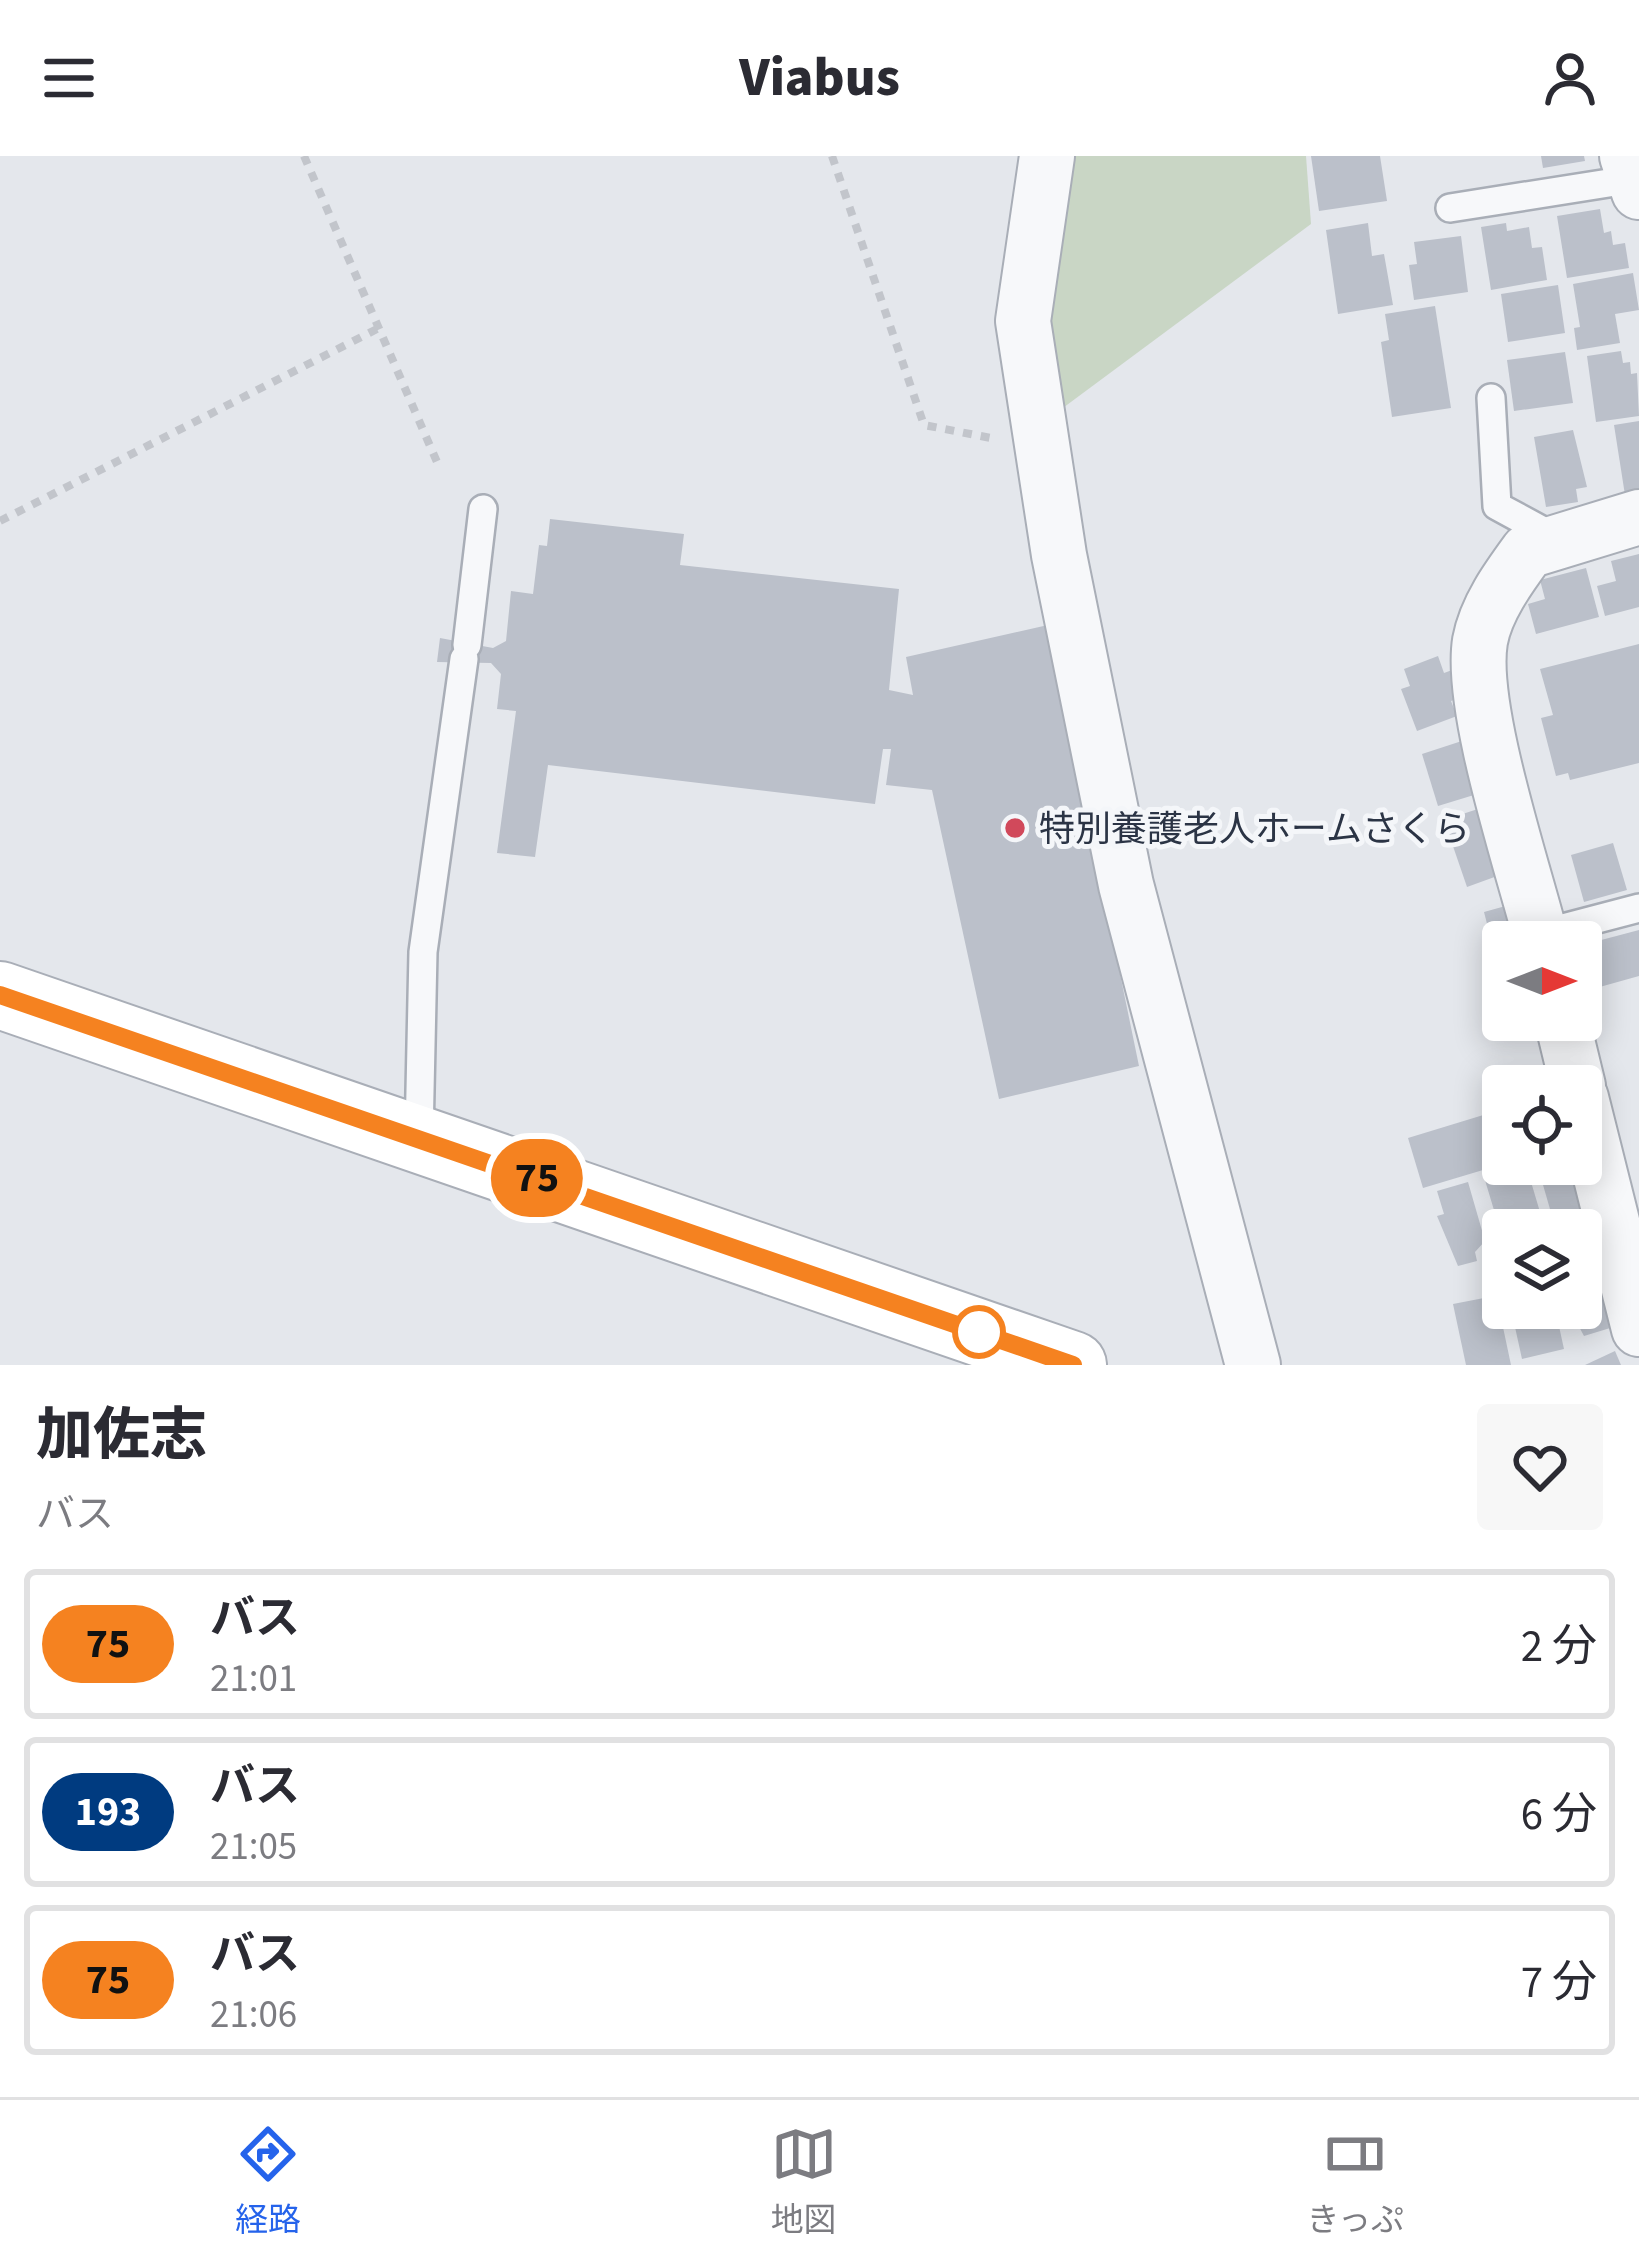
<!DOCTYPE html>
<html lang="ja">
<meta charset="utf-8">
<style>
:root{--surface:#fff;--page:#f7f7f7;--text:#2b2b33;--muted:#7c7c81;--line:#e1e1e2;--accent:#2563eb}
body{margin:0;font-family:"Source Sans 3","Noto Sans JP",sans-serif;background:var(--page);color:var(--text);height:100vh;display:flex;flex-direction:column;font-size:45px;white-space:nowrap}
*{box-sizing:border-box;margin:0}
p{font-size:39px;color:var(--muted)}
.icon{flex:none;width:66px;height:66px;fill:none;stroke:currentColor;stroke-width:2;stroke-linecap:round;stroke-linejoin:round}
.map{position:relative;height:1209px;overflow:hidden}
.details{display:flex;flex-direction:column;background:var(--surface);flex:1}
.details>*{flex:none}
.badge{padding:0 24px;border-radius:39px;font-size:42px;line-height:78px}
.needle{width:78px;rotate:90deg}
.controls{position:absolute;left:1482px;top:765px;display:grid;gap:24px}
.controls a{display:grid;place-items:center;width:120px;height:120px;border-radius:12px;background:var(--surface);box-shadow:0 6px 30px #0003;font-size:60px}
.map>.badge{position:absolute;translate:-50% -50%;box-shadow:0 0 0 6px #fff}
.round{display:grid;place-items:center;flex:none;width:126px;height:126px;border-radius:12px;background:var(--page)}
.headline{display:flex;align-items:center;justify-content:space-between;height:204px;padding:0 36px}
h1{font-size:57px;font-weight:800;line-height:90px}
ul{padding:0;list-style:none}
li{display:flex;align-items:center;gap:36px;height:150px;margin:0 24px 18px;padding:0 12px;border:6px solid var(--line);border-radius:12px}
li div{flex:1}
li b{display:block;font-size:45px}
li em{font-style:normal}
li .badge{min-width:132px;font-weight:700;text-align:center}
header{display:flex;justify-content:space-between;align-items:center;height:156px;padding:0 36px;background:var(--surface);font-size:54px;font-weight:800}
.tabs{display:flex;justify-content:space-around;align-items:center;height:168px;border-top:3px solid var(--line);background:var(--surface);font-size:33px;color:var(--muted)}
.tabs a{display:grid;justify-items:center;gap:6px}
.tabs .current{color:var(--accent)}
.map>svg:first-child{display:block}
.green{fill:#c9d6c5}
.building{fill:#bbc0ca}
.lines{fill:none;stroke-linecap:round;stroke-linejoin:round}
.lane-casing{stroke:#a9aeb7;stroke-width:32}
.street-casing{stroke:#a9aeb7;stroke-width:58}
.secondary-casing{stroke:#a9aeb7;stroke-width:70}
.path{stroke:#c2c5cb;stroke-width:8;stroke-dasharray:9 9;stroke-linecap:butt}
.lane{stroke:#f7f8fa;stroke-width:27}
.street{stroke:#f7f8fa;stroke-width:54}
.secondary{stroke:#fff;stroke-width:66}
.line-casing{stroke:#fff;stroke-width:27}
.line{stroke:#f58220;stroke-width:18}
.poi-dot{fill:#d1495b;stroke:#f4f6f9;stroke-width:4.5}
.stop-dot{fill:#fff;stroke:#f58220;stroke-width:6}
.labels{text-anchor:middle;stroke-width:10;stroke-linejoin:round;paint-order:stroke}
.poi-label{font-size:36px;fill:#2b3445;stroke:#f4f6f9;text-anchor:start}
</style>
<header><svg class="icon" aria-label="menu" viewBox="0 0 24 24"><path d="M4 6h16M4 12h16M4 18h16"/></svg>Viabus<svg class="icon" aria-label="person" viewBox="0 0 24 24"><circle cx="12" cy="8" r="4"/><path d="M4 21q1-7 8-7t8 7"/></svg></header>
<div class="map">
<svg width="1639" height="1209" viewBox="0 0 1639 1209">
<rect width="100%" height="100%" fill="#e4e7ec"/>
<path class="green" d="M1058,0H1306L1311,68L1048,263L1038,173Z"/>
<g class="building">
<path d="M1311,0H1380L1387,45L1319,55Z"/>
<path d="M1541,0H1584L1585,5L1543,12Z"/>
<path d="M1600,53L1604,77L1611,75L1613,89L1625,87L1629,112L1567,122L1557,60Z"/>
<path d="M1368,67L1372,100L1384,98L1393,149L1338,158L1326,74Z"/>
<path d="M1506,67L1507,75L1529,71L1532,92L1542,91L1547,124L1491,134L1481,71Z"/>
<path d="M1461,80L1468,136L1414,144L1409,109L1417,108L1414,86Z"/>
<path d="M1633,117L1639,154L1615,158L1620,187L1577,194L1574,172L1580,171L1573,128Z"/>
<path d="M1558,129L1565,177L1508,186L1501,138Z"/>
<path d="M1435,150L1451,252L1392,261L1381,186L1389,184L1385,158Z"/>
<path d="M1621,195L1623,207L1630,206L1631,218L1637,217L1639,260L1596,266L1587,200Z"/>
<path d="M1565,196L1573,247L1514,255L1507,204Z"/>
<path d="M1639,265V337L1625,339L1614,269Z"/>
<path d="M1573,274L1587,331L1576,333L1578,346L1546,351L1534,281Z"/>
<path d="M550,363L684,378L680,409L899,433L889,534L913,539L906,501L1048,469L1139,910L999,943L932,634L886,629L891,593H883L875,648L548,609L535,701L497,697L516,555L497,553L501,518L491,507L437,506L440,482L493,492L506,485L511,435L533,438L539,389L547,390Z"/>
<path d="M1639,398V451L1605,460L1597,430L1616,425L1611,405Z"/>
<path d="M1586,412L1599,461L1536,478L1528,448L1545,443L1540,424Z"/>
<path d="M1639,488V607L1570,624L1568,617L1556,620L1541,562L1553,559L1540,513Z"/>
<path d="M1438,500L1444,517L1455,513L1459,542L1451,545L1457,560L1417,575L1401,533L1410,530L1404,513Z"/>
<path d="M1471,582L1487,635L1438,650L1422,598Z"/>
<path d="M1481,652L1511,715L1467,731L1444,664Z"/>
<path d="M1613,687L1627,734L1584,746L1571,699Z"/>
<path d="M1520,746L1531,786H1503V805L1497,807L1484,756Z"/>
<path d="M1639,774V820L1589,834L1581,806L1594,802L1590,787Z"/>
<path d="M1503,953V1008L1423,1032L1408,982Z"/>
<path d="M1537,1008H1582L1589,1064L1554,1067Z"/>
<path d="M1526,1009L1540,1056L1533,1058L1537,1074H1500L1484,1021Z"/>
<path d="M1468,1026L1485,1085L1475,1096L1477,1105L1458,1110L1437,1060L1444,1058L1437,1035Z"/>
<path d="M1600,1108L1620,1169L1584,1180L1569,1152H1581V1114Z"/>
<path d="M1484,1142L1487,1159L1500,1157L1511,1209H1466L1453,1148Z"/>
<path d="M1518,1152H1555L1564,1193L1522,1203L1513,1162L1520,1160Z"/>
<path d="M1615,1195L1621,1209H1585Z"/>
</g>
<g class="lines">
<defs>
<g id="lane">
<path d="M1450,52L1634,23"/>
<path d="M1491,242L1497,350L1558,383"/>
<path d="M467,489L483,353"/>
<path d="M1540,778L1639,752"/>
<path d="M419,981L423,796L464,503"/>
<path d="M1499,1110L1503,1109"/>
</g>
<g id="street">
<path d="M1047,0L1023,165L1059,399L1126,729L1253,1209"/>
<path d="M1627,0L1639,36"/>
<path d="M1542,786C1524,714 1469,553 1480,485C1486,452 1509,421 1528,395L1639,361"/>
<path d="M1562,864L1578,930"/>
<path d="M1581,942L1639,1173"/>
</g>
<path id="secondary" d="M0,839L1073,1209"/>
</defs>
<use href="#lane" class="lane-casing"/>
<use href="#street" class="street-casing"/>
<use href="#secondary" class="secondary-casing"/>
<g class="path">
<path d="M304,0L437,306"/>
<path d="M832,0L924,269L991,282"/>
<path d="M0,365L379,172"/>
</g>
<use href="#lane" class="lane"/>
<use href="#street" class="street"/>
<use href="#secondary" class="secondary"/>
</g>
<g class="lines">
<defs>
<path id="line" d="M0,839L1073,1209"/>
</defs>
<use href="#line" class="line-casing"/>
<use href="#line" class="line"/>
</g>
<circle class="poi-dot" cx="1015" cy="672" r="12"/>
<circle class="stop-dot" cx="979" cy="1176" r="24"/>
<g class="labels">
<g class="poi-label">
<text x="1039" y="685">特別養護老人ホームさくら</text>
</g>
</g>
</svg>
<div class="controls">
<a><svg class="needle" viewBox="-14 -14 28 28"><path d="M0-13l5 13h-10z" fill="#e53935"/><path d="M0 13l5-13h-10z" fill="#7c7c81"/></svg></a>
<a><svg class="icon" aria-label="locate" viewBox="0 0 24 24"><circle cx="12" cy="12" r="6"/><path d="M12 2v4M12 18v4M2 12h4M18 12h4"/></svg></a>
<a><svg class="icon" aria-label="layers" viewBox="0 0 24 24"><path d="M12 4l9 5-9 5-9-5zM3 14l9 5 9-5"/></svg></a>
</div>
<b class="badge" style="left:537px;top:1022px;background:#f58220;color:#111">75</b>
</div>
<section class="details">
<div class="headline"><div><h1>加佐志</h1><p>バス</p></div><a class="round"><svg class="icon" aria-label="heart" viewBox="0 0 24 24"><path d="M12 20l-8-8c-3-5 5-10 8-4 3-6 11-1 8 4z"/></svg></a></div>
<ul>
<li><span class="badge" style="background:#f58220;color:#111">75</span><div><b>バス</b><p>21:01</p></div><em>2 分</em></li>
<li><span class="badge" style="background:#003b80;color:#fff">193</span><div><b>バス</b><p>21:05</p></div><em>6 分</em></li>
<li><span class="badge" style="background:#f58220;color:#111">75</span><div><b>バス</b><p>21:06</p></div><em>7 分</em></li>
</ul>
</section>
<nav class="tabs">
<a class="current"><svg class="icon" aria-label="directions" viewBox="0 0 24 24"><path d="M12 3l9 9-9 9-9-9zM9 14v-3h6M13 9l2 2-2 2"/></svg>経路</a>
<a><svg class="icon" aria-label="map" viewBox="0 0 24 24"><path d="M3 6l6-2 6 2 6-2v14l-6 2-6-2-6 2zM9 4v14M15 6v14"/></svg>地図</a>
<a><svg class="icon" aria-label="tickets" viewBox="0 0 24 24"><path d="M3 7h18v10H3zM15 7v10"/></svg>きっぷ</a>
</nav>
